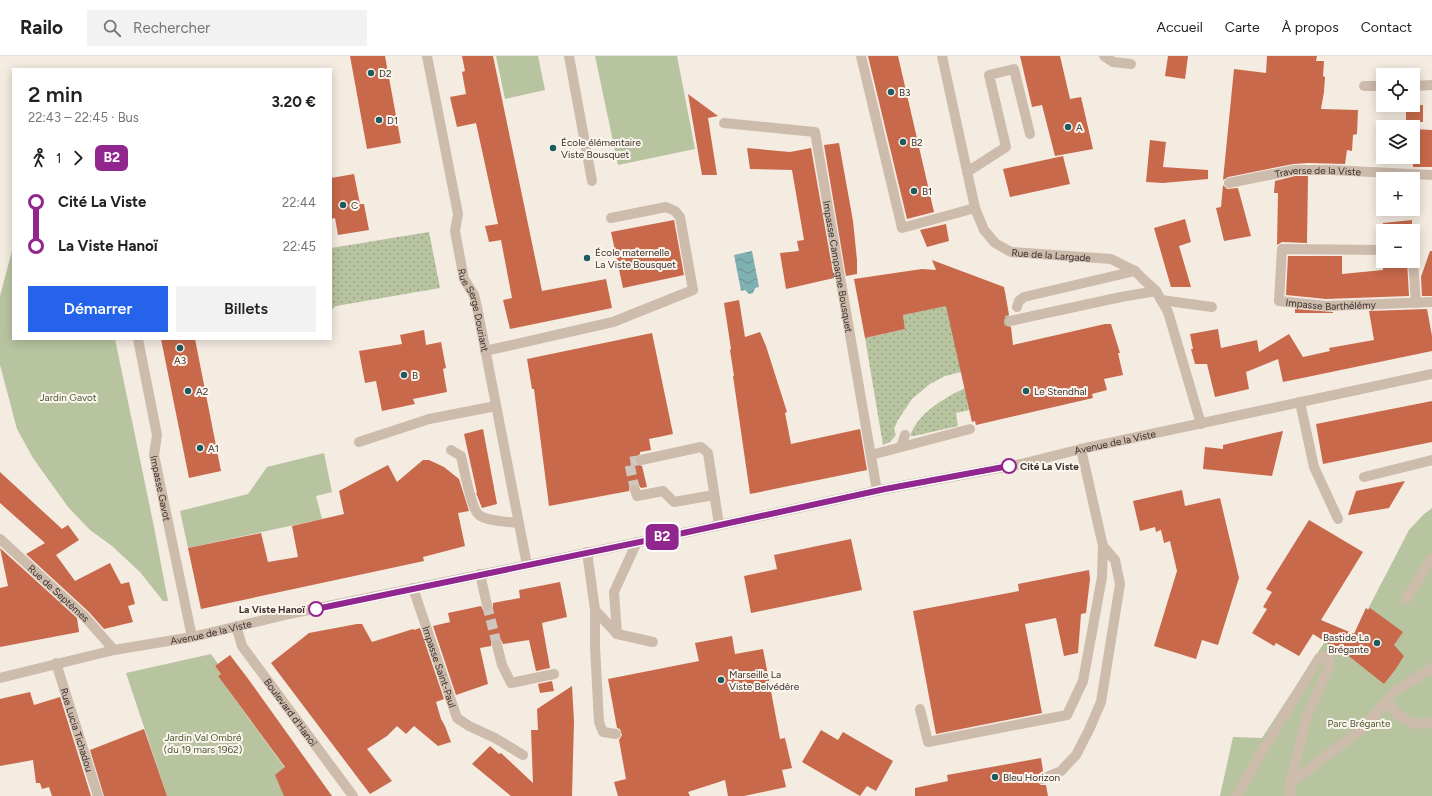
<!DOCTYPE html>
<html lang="fr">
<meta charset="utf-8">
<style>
:root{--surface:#fff;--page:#f2f2f2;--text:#222;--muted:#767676;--line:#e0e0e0;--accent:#2563eb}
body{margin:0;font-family:Figtree,sans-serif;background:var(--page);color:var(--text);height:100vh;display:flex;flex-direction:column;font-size:15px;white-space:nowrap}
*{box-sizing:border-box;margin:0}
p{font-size:13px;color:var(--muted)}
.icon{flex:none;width:22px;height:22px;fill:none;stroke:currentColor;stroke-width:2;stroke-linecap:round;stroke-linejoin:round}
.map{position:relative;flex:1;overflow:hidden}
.side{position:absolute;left:12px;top:12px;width:320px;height:272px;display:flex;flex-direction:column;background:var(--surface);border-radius:0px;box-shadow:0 2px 10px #0003}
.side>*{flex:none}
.badge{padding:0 8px;border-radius:6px;font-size:14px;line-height:26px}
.tools{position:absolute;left:1376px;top:12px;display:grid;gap:8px}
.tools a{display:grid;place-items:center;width:44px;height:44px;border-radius:0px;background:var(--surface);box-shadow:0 2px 10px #0003;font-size:20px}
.map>.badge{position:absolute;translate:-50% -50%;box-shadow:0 0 0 2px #fff}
.legs{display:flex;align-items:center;gap:6px;height:44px;padding:0 16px;font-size:13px}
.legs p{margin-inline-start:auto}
.head{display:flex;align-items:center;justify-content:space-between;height:68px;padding:0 16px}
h1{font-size:22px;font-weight:600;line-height:30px}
.action{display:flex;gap:8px;margin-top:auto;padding:8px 16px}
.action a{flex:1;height:46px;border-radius:0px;background:var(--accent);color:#fff;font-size:16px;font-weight:600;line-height:46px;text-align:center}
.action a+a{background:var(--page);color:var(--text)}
ul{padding:0 16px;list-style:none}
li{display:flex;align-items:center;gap:14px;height:44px;font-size:15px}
li i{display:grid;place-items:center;width:6px;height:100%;margin:0 5px;background:currentColor}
li i::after{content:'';width:10px;height:10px;margin:-5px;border:3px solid;border-radius:50%;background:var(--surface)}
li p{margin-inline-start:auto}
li:first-child i{background:linear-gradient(#0000 50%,currentColor 0)}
li:last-child i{background:linear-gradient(currentColor 50%,#0000 0)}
header{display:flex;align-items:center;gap:24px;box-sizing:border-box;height:56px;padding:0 20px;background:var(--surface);border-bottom:1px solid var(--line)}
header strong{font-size:19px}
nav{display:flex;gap:22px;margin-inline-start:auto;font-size:14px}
.search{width:280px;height:36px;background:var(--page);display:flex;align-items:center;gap:10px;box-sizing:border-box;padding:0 14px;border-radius:0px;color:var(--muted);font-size:15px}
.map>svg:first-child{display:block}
.grass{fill:url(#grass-dots)}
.green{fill:#b8c4a0}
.water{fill:url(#water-waves)}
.building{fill:#c8694b}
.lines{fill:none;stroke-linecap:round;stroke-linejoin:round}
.minor-tunnel{stroke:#cfc6bd;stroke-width:10;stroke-dasharray:10 5;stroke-linecap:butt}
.minor{stroke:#cdbbac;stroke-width:10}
.line-1-casing{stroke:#fff;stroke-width:9}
.line-1{stroke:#91268e;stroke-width:6}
.poi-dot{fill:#1f5a5e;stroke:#fbf5ee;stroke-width:1.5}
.stop-1-dot{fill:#fff;stroke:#91268e;stroke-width:2}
.labels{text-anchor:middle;stroke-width:4;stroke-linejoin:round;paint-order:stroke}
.poi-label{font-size:10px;fill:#3b302b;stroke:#fbf5ee;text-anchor:start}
.street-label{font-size:10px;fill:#3b302b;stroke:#fbf5ee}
.park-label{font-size:10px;fill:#4a5a2e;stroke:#fbf5ee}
.stop-label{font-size:10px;font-weight:bold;fill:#3b302b;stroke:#fbf5ee;text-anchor:start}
</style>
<header>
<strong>Railo</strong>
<div class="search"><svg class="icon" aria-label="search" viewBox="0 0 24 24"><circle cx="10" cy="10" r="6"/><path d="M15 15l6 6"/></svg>Rechercher</div>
<nav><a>Accueil</a><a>Carte</a><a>À propos</a><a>Contact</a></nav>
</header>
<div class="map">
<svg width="1432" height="740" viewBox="0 0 1432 740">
<defs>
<pattern id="grass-dots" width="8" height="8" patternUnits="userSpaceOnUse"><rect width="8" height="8" fill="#b8c4a0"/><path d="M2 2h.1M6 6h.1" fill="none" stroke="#97a083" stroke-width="1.8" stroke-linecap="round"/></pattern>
<pattern id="water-waves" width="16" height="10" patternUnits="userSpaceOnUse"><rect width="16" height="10" fill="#7fb0b2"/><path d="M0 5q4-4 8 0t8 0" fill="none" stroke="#699091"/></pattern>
</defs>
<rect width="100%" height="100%" fill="#f4ebe1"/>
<g class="grass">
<path d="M429,176L440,232L336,250L331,254V192Z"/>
<path d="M1005,236L1011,274L961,316L945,320L930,328L912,343L898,364L894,373L896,379L890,386L883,389L865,282L905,273L903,259Z"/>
<path d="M965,332L970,354L956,357L958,370L914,380H910C918,357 944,342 965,332Z"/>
</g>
<g class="green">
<path d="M496,0H538L545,34L505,43Z"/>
<path d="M595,0H677L695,93L618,109Z"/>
<path d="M13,191V283H115L154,471L168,545H163L140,516L112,490L90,474L68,451L33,402L17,373L0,309V240Z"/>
<path d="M324,397L332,436L316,440L322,463L188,492L180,455L248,438L267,411Z"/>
<path d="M1432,452V740H1220L1233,681L1262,682L1335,570L1354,578L1366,552L1368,553L1409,474L1424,458Z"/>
<path d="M211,598L218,608L215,610L221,618L218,620L285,712L277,723L285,740H167L126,617Z"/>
</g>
<path class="water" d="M752,195L759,231L755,232L753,237L749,238L745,234L741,235L734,199Z"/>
<g class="building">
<path d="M350,0H385L401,87L367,93Z"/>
<path d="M462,0H493L542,235L606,223L612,252L510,273L503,244L512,242L501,184L489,186L485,170L498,168L476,67L457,71L450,41L466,38L462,16L465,15Z"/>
<path d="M868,0H898L934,156L907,163Z"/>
<path d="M1020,0H1060L1070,43L1081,41L1093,93L1055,100L1042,49L1032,51Z"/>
<path d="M1168,0H1188L1185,23L1165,20Z"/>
<path d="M1267,0H1317L1316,5H1324L1323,20L1325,21L1324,36L1321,53L1358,54L1357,78L1353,79L1352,95L1347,94L1345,108L1308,107L1293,108L1228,121L1223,124L1234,13L1266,17Z"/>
<path d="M688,38L718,60L708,62L717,119H702Z"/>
<path d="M1406,49H1423V66L1406,65Z"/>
<path d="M1413,73L1432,74V111H1413Z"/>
<path d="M1150,84L1166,86L1163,111L1208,114V123L1163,127L1146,126Z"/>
<path d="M839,87L853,165L857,204V218L846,220L824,89Z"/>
<path d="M747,92L790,96L811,92L834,222L786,233L780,197L799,195L797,185L804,184L792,114L750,113Z"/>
<path d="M1063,100L1070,128L1010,141L1003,113Z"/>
<path d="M354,118L360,148H364L369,174L338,179L335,162L331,163V122Z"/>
<path d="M1295,120H1308L1307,187L1282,186L1277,189L1278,137H1274L1275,125Z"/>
<path d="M1223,129L1227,133L1238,132L1251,180L1224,185L1216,152L1221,151Z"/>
<path d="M1185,163L1191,186L1179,190L1191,231H1171L1154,172Z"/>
<path d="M674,164L684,219L623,232L611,176Z"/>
<path d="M1412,164V175H1383V177V167Z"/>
<path d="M946,168L949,185L927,191L920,174Z"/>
<path d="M1430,195H1432V240H1422L1421,221Z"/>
<path d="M1288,200H1342V218L1383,214L1382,200L1383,205H1407L1409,240L1326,243L1286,239Z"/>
<path d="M932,204L1004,231L1009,259L1005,260L1004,266L1005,270L1011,271L1013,289L1105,268H1111L1120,297H1118L1123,319L1104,323L1107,334L1092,338L1093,342L976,369L975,365L972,366L946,250L903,259L905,273L865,282L854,223L922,213L936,214Z"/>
<path d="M739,244L745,281L760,276L766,290L787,356L785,357L791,388L860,373L867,414L750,438L733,320H734L730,294L731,293L724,247Z"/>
<path d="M1295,253L1333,256V257H1295Z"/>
<path d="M1427,253L1432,280V295L1283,326L1278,303L1246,316L1249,333L1215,341L1207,308H1195L1191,293H1193L1190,278L1218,273L1221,292L1257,284L1259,296L1289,278L1303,301L1330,295L1329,292L1374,284L1369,255Z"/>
<path d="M424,274L426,289L441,286L446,312L443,313L447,336L413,343L415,348L382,355L376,325L365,327L359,295L402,288L400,279Z"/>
<path d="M652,277L673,378L649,383L651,394L640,396V398L635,402L636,408L642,410L647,431L641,432L639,429L633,428L630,430L629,435L549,450L534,333H532L527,303Z"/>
<path d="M161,283H195L221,415L189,422Z"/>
<path d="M1432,345V386L1323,408L1316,368Z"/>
<path d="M483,373L497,448L482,452L476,437H477L464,378Z"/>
<path d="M1283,375L1272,420L1203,413L1205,391L1223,393V389Z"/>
<path d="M423,404H429L444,411L459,423L469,455L458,457L465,490L423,501L424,505L201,553L188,492L261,477L268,506L298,501L292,470L344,458L339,435L388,409L397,426Z"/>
<path d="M0,416L62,473L68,469L79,484L56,499L75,525L110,507L121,528L129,526L135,548L128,550L133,566L104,573L89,556L26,498L45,487L0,447Z"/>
<path d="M1405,425L1389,452L1348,459L1356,435Z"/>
<path d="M1182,434L1185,450L1220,442L1239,522L1218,589L1202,584L1196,603L1154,590L1177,515L1170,485L1164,487L1161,474L1156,476L1155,471L1140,475L1133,445Z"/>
<path d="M1309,464L1363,496L1321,564L1354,578L1366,552L1368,554L1370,552L1403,576L1394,589L1404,600L1395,614L1384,628L1350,601L1313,578L1299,600L1276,587L1274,590L1252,577L1267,553L1263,551L1272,536L1266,533Z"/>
<path d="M851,483L862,534L751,557L744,520L777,513L774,499Z"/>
<path d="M0,492L77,562L79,576L0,591V532L8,530Z"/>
<path d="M1089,514L1090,523L1086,557L1081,558L1078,597L1064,600L1056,562L1025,568L1042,657L936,678L913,555L1019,535L1018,528Z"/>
<path d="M560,526L567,561L542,567L550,612L536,615L529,584L503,588L501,584L495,583L492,585L491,590L480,592L488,628L456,639L433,570L450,566L448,557L481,550L483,554L489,555L493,551V547L520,542L519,534Z"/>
<path d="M357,568H362L372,586L413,573L414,574L420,572L444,643L436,646L441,663L445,670L451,686L438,690L414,670L406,678L397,670L387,680L367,693L392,725L370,738L271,607L309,577Z"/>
<path d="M732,580L735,598L763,593L780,683L785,682L792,712L782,714L786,731L744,740H728L725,724L688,736L690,740H618L614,726L626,723L619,684L622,679L620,673L617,672L608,623L699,605L695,587Z"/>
<path d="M230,599L249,624L332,740H284L275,719L285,711L218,620L221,618L215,610Z"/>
<path d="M552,625L554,635L540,637L538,628Z"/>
<path d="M572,630L574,665L572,740H511L472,708L490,690L499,698L501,697L533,727L531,674H538L537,653Z"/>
<path d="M30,636L34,649L60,641L91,740H52L49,731L42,733L40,727H36L33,704L0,710V643Z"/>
<path d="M144,673L167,740H104L90,694Z"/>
<path d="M821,674L838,684L843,676L893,705L876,735L867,730L860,740L802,706Z"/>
<path d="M1041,702L1043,715L1037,719L1036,725L1041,729H1046L1048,740H915V732L948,725L947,719Z"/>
</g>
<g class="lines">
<g class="minor-tunnel">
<path d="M635,434L629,406L641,404"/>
<path d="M487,549L497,589"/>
</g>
<g class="minor">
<path id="s1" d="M427,0L458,158L455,175L464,223L474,239L477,251L527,509"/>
<path d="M569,0L592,125"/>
<path d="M861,0L902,172L975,152"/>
<path id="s2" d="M942,0L975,152L984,174L995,187L1011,196L1111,203L1135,215L1143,223L1156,235L1168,256L1201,368"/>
<path d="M1104,0L1113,6L1131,8"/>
<path d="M1364,30H1383"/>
<path d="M1413,30L1432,29"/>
<path id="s3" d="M724,67L815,76L877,435"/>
<path d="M967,116L1006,91L989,19L1014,13L1030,78"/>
<path id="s4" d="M1229,127L1294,114H1331L1432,119"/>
<path id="s5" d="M1383,194L1282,193L1279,245L1326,250L1432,246"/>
<path d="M1413,205L1416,247"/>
<path d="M1161,244L1212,251"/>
<path d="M1017,251L1019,245L1024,241L1135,215"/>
<path d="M1010,265L1121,241L1156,235"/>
<path id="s6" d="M138,283L157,379L154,399L192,581"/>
<path d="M485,295L613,266L693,234L680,161L675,155L666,151L611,162"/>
<path d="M1300,346L1314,411L1338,463"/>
<path d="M359,386L429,363L496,350"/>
<path d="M901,391L905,379"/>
<path d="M451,394L461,400C464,412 471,453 479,459C486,465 509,466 519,467"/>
<path d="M871,399L970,373"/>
<path d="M641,404L701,391L708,397L719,469"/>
<path d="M1364,421L1432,404"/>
<path d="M635,434L637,440L663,435L674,446L714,439"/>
<path id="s7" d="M0,483L85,561L114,594"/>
<path d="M587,496L595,554L617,578L653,586"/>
<path d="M480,518L487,549"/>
<path id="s8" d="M413,532L457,662L469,670L495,682L523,699"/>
<path d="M1406,543L1432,502"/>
<path d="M595,554V591L599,666L603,676L616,678"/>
<path id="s9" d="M236,570L242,590L353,740"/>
<path d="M617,578L614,536L637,486"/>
<path d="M497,589L502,609L511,627L554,618"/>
<path id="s10" d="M56,607L98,740"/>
<path id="s11" d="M0,622L114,594L192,581L289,558L688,476L885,433L1021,408L1081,393L1432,318"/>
<path d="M1386,645L1398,659L1415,668L1432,667"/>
<path d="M920,653L928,686L1067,659L1083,625L1102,521L1103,490L1081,393"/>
<path d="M1042,723L1061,715L1076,699L1089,674L1101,646L1120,528L1115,504L1103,490"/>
<path d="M1237,740L1258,702L1319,602L1329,600L1330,609L1306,662L1290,727"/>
<path d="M1290,740V727L1362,673L1394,636L1432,612"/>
</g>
</g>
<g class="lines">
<defs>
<path id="line-1" d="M316,553L688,476L885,433L1009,410"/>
</defs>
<use href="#line-1" class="line-1-casing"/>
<use href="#line-1" class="line-1"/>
</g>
<g class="poi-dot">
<circle cx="371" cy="17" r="4"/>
<circle cx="891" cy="36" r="4"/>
<circle cx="379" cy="64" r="4"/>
<circle cx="1068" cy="71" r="4"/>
<circle cx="903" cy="86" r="4"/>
<circle cx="553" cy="92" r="4"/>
<circle cx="914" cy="135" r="4"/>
<circle cx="343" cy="149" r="4"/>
<circle cx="587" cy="202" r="4"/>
<circle cx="180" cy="292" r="4"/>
<circle cx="404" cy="319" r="4"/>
<circle cx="188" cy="335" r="4"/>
<circle cx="1026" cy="335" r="4"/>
<circle cx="200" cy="392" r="4"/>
<circle cx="1377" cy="587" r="4"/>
<circle cx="721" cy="624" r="4"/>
<circle cx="995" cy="721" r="4"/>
</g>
<g class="stop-1-dot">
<circle cx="1009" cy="410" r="7"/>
<circle cx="316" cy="553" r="7"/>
</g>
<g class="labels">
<g class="poi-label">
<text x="379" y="21">D2</text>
<text x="899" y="40">B3</text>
<text x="387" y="68">D1</text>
<text x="1076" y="75">A</text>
<text x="561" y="90">École élémentaire<tspan x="561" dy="12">Viste Bousquet</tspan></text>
<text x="911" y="90">B2</text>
<text x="922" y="139">B1</text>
<text x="351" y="153">C</text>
<text x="595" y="200">École maternelle<tspan x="595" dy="12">La Viste Bousquet</tspan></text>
<text x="180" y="308" text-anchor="middle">A3</text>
<text x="412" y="323">B</text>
<text x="196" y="339">A2</text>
<text x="1034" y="339">Le Stendhal</text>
<text x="208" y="396">A1</text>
<text x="1369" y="585" text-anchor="end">Bastide La<tspan x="1369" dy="12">Brégante</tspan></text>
<text x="729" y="622">Marseille La<tspan x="729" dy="12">Viste Belvédère</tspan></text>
<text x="1003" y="725">Bleu Horizon</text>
</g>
<g class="street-label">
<text dy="4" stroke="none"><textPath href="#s4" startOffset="90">Traverse de la Viste</textPath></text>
<text dy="4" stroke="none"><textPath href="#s2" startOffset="255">Rue de la Largade</textPath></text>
<text dy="4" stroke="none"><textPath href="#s3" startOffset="228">Impasse Campagne Bousquet</textPath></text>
<text dy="4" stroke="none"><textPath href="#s5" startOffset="205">Impasse Barthélémy</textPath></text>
<text dy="4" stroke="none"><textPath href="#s1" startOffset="260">Rue Serge Douriant</textPath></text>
<text dy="4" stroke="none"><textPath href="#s11" startOffset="1140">Avenue de la Viste</textPath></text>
<text dy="4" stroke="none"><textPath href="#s6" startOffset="152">Impasse Gavot</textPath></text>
<text dy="4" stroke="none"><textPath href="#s7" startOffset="80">Rue de Septèmes</textPath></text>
<text dy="4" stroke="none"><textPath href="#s11" startOffset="216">Avenue de la Viste</textPath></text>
<text dy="4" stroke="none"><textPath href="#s8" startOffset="83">Impasse Saint-Paul</textPath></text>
<text dy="4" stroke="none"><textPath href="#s9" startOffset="103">Boulevard d'Hanoï</textPath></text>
<text dy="4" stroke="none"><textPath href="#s10" startOffset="70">Rue Lucia Tichadou</textPath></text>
</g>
<g class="park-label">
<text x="68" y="345">Jardin Gavot</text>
<text x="1359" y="671">Parc Brégante</text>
<text x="203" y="685">Jardin Val Ombré<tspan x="203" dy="12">(du 19 mars 1962)</tspan></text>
</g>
<g class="stop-label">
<text x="1020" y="414">Cité La Viste</text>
<text x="305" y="557" text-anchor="end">La Viste Hanoï</text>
</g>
</g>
</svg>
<div class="tools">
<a><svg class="icon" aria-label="locate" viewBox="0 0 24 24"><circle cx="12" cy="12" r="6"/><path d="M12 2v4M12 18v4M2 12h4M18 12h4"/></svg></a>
<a><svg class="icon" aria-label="layers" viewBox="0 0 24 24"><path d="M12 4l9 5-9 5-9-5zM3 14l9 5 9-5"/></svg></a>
<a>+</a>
<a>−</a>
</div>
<b class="badge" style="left:662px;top:481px;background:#91268e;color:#fff">B2</b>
<section class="side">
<div class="head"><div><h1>2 min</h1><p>22:43 – 22:45 · Bus</p></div><b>3.20 €</b></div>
<div class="legs"><svg class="icon" aria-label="walk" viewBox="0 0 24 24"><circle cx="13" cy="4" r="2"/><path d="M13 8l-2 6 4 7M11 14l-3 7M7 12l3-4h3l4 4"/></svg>1<svg class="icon" aria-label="forward" viewBox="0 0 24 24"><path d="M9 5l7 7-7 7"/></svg><b class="badge" style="background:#91268e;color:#fff">B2</b></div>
<ul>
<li><i style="color:#91268e"></i><b>Cité La Viste</b><p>22:44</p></li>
<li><i style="color:#91268e"></i><b>La Viste Hanoï</b><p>22:45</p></li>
</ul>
<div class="action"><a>Démarrer</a><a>Billets</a></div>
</section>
</div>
